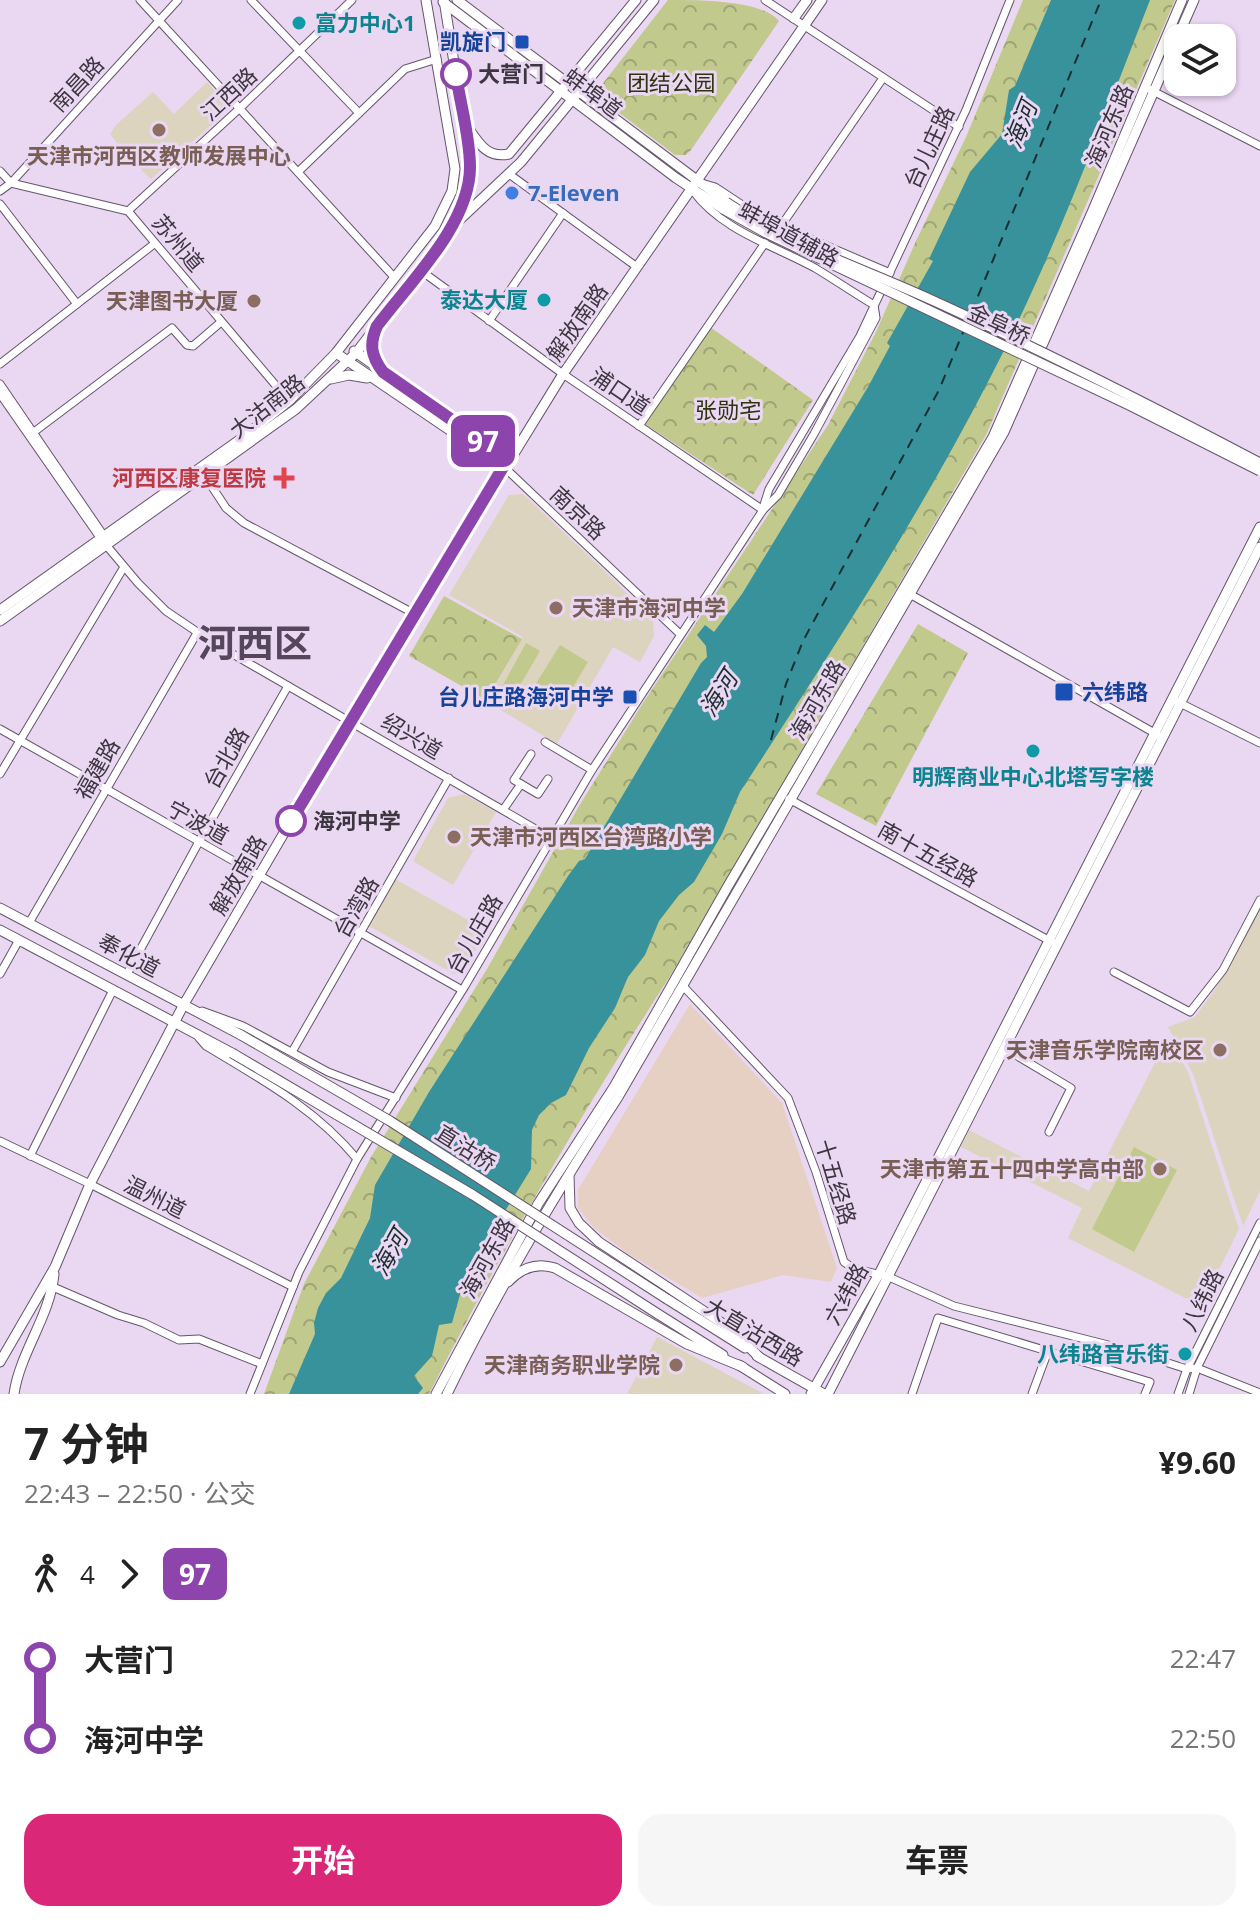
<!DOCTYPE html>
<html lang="zh">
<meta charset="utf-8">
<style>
:root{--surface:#fff;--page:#f6f6f6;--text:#222;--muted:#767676;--accent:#db2777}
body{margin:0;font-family:"Open Sans","Noto Sans SC",sans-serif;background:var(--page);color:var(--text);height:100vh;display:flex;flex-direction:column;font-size:30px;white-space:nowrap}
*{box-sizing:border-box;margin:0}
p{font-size:26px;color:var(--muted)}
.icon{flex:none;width:44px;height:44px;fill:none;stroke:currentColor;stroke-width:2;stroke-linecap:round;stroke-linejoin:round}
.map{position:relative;height:1394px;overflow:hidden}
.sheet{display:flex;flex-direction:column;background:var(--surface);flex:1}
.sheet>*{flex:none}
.badge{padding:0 16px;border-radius:12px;font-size:28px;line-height:52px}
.buttons{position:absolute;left:1164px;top:24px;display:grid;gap:16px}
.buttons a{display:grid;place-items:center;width:72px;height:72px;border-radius:16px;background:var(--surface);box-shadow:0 2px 6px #0004;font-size:40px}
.map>.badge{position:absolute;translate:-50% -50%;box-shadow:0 0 0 4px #fff}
.legs{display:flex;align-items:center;gap:12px;height:88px;padding:0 24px;font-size:26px}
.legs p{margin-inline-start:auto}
.summary{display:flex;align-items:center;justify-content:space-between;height:136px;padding:0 24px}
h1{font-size:44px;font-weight:700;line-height:60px}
.action{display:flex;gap:16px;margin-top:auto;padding:16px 24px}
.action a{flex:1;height:92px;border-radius:24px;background:var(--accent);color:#fff;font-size:32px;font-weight:700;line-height:92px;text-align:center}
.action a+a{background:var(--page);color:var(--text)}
ul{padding:0 24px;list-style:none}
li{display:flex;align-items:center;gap:28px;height:80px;font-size:30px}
li i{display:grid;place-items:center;width:12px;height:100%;margin:0 10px;background:currentColor}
li i::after{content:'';width:20px;height:20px;margin:-10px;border:6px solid;border-radius:50%;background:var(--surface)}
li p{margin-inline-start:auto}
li:first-child i{background:linear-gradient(#0000 50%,currentColor 0)}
li:last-child i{background:linear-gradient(currentColor 50%,#0000 0)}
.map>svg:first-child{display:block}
.industrial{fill:#e5d0c3}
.education{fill:#ddd4bf}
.park{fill:url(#park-crowns)}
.pitch{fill:#c1c98d}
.water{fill:#37929c}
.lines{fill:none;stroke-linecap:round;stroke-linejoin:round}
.ferry{stroke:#1a2f31;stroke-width:2;stroke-dasharray:10 8;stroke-linecap:butt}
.minor-casing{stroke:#65556c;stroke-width:9}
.major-casing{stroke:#65556c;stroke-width:11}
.minor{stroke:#fff;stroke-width:7}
.major{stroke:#fff;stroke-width:9}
.major-bridge-casing{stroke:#65556c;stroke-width:11;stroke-linecap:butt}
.major-bridge{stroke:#fff;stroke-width:9}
.line-1-casing{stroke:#fff;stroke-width:18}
.line-1{stroke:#8e44ad;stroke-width:12}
.culture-dot{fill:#0f9aa8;stroke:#ead7f2;stroke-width:3}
.transit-dot{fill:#1a4fb4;stroke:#ead7f2;stroke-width:3}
.stop-1-dot{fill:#fff;stroke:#8e44ad;stroke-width:4}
.education-dot{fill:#8d6e63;stroke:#ead7f2;stroke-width:3}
.shop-dot{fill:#3f7fe0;stroke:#ead7f2;stroke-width:3}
.health-dot{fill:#e0444e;stroke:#ead7f2;stroke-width:3}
.labels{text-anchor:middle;stroke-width:6;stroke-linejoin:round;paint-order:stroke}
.culture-label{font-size:22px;font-weight:bold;fill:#0d838f;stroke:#ead7f2;text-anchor:end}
.transit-label{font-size:22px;font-weight:bold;fill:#164399;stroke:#ead7f2;text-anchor:end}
.stop-label{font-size:22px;font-weight:bold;fill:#3d3640;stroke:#ead7f2;text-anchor:start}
.park-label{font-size:22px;fill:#2f330f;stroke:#ead7f2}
.street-label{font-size:22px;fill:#3d3640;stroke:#ead7f2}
.education-label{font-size:22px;font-weight:bold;fill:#785e54;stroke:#ead7f2;text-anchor:end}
.shop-label{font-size:22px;font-weight:bold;fill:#366cbe;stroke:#ead7f2;text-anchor:start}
.health-label{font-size:22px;font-weight:bold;fill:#be3a42;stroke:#ead7f2;text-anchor:end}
.water-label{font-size:24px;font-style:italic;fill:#1a2f31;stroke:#ead7f2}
.town-label{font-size:38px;font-weight:bold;fill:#56465c;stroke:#ead7f2}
</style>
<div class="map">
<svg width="1260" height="1394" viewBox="0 0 1260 1394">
<defs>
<pattern id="park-crowns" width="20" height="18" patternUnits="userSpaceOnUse" patternTransform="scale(2)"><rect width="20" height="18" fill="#c1c98d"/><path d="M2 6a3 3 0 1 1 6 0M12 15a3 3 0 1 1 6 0" fill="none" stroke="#9ea475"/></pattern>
</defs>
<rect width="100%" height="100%" fill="#ead7f2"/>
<path class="industrial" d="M690,1004L782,1103L837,1268L831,1282L783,1275L702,1298L627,1253L593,1227L578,1208V1190Z"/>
<g class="education">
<path d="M207,82L230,108L151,179L128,157L110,134L116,125L153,92L174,114Z"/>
<path d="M523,494L614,580L653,621L654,636L640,662L613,647L557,744L486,701L523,637L449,595L509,495Z"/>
<path d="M464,794L496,812L453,885L413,861L448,798Z"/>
<path d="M395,879L486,930L463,973L454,974L369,926Z"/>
<path d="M1260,904V1191L1243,1226L1193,1074L1168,1027L1195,1017L1215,990Z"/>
<path d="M1162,1049H1175L1188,1072L1239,1229L1201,1306L1068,1238L1082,1208L961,1147L969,1130L1089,1191Z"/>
<path d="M657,1337L764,1394H627Z"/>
</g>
<g class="park">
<path d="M668,0C699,0 762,0 779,21L691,150L686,155H675L597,96V91Z"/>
<path d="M1023,0H1175L986,435L672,973C584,1109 502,1249 429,1394H264L304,1284L371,1157L487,969L579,806L643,703L828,425L876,332L916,241L966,137Z"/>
<path d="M710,327L813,400L753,495L645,424Z"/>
<path d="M444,596L522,639L486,700L409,656Z"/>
<path d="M918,624L968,653L876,826L816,794Z"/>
</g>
<g class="pitch">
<path d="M526,643L540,651L511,701L498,694Z"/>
<path d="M560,645L588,662L561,707L532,690Z"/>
<path d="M1134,1147L1177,1170L1134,1252L1092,1229Z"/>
</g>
<path class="water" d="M1051,0H1150C1100,128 1053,257 990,378C916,522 828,657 740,792L722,834L694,882L679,895L659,921L645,955L628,977L615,1008L589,1048L566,1095L551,1103L539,1115L532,1130L531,1169L478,1255L475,1271L461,1291L452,1323L439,1325L432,1356L414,1376L423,1388L418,1394H289L315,1334L314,1323L318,1308L326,1293L341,1278L370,1218L375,1185L429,1092L568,876L579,861L585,859L701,663L707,657L706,646L697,635L705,625L714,632L742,594L868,387L890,346L887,343L933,261L929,259L970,172L1002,134L1009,90L1015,86Z"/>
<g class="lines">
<g class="ferry">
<path d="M971,313L1101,0"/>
<path d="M771,740L786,684L803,641L939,390L964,330"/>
</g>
<defs>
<g id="minor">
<path d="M140,0L394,277"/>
<path d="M251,0L359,113"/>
<path d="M765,0L959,127"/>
<path d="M1145,87L1260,146"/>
<path d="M0,171L11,183L128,211L289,401"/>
<path d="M298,172L405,69L437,59"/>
<path d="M509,174L637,267"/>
<path d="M705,184L715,187L762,218L890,273"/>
<path d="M0,191L11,183L178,0"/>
<path d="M0,204L77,304"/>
<path d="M128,211L239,109L352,0"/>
<path d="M781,226L883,78"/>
<path d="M420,270L563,374L763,510"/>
<path d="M489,321L563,213"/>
<path d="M0,364L154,244"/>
<path d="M0,384L106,539"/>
<path d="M0,394L101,539L138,583L166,611L212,642L551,838"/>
<path d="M639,426L765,243"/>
<path d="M34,432L172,328L187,345L193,346L221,322"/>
<path d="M504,467L680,634"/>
<path d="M203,473L226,508L244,523L415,614"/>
<path d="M763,508L769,489L860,336L966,110L1010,0"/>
<path d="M908,593L1158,735"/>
<path d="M1176,701L1260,743"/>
<path d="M0,729L462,990"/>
<path d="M545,742L592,770"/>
<path d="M0,774L124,567"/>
<path d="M521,784L514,780L531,754"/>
<path d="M789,799L1052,942"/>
<path d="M503,810L521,784L538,794L548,779"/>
<path d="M29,923L197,633"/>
<path d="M1114,972L1190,1012L1223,970L1260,900"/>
<path d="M0,974L19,940"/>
<path d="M127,974L201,838L288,686"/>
<path d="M683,986L788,1098L816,1172L844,1262L853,1268L889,1277L954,1306L1124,1349L1187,1369L1197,1368L1260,1393"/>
<path d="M202,1011L243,1026L328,1072L396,1098"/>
<path d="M199,1038L206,1046C261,1079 316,1109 357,1159"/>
<path d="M1004,1048L1071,1088L1049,1132"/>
<path d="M292,1052L449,778"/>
<path d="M0,1141L90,1184L293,1287"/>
<path d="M30,1156L113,990"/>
<path d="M53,1287L118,1315L144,1323L179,1340L199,1339L262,1364"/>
<path d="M250,1394L299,1272L357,1159L465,986L592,770L763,510L778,495L814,434L876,318L874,305C854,293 835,280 815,268C775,246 721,230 693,191"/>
<path d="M912,1394L938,1318L1150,1382L1145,1394"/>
<path d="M1032,1394L1048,1351"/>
<path d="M1178,1394L1187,1369L1260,1223"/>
<path d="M1189,1394L1197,1368L1260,1241"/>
</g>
<g id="major">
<path d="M457,0L726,202"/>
<path d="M443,2L676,178L723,209"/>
<path d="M794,18L807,0"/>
<path d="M464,122C477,140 485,159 509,154L636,0"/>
<path d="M454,225L521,162L654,0"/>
<path d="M374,334L372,353L378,366"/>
<path d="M354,351L508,459"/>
<path d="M336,353L504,467"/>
<path d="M331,379L349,375L367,378"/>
<path d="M0,610L245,436L289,401L336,353L435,226L452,191L455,169L426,0"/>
<path d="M0,621L296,409L356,353L446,235L465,197L470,163L444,0"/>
<path d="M0,908L241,1035"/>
<path d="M0,930L232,1053"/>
<path d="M569,1175L570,1208L579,1223L599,1242L731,1329L759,1357"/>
<path d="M508,1282C521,1268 536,1262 555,1268L687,1344L743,1367"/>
<path d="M667,1299L745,1348"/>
<path d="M658,1314L723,1355"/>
<path d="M757,1356L824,1394"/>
<path d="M0,1362L55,1267L90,1184L184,1004L350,720L563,374L822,0"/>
<path d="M739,1365L785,1394"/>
<path d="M14,1394C20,1352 50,1317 54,1274"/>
<path d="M436,1394L538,1204L614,1087L728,886L993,437L1093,210L1182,0"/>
<path d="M447,1394C498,1289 555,1194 618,1097L1004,432L1194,0"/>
<path d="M811,1394L879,1274L1260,527"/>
<path d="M828,1394L1260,547"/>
</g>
</defs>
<use href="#minor" class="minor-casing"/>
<use href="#major" class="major-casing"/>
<use href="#minor" class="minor"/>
<use href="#major" class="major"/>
<defs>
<g id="major-bridge">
<path d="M726,202C789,245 865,269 934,301C1044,351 1152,406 1260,463"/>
<path d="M723,209L766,233L1131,406L1260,471"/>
<path d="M241,1035L390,1121L667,1299"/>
<path d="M232,1053L473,1195L658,1314"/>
</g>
</defs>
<use href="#major-bridge" class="major-bridge-casing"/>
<use href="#major-bridge" class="major-bridge"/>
</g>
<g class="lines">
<defs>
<path id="line-1" d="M291,821L508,459L383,372C371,356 369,344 377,326C410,282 470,224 470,167C470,136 460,104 456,74"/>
</defs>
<use href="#line-1" class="line-1-casing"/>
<use href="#line-1" class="line-1"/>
</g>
<g class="culture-dot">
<circle cx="299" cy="23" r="8"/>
<circle cx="544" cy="300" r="8"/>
<circle cx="1033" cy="751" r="8"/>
<circle cx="1185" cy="1354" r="8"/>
</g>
<g class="transit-dot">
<rect x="514" y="34" width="16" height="16" rx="4"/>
<rect x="1054" y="682" width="20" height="20" rx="4"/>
<rect x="622" y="689" width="16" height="16" rx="4"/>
</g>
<g class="stop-1-dot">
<circle cx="456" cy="74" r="14"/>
<circle cx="291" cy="821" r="14"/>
</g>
<g class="education-dot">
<circle cx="159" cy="130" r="8"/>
<circle cx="254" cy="301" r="8"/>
<circle cx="556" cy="608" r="8"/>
<circle cx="454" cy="837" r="8"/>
<circle cx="1220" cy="1050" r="8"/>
<circle cx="1160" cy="1169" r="8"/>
<circle cx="676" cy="1365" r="8"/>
</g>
<circle class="shop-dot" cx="512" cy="193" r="8"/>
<path class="health-dot" d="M280 466h8v8h8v8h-8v8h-8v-8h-8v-8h8z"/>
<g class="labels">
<g class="culture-label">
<text x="315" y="31" text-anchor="start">富力中心1</text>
<text x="528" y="308">泰达大厦</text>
<text x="1033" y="785" text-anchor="middle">明辉商业中心北塔写字楼</text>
<text x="1169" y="1362">八纬路音乐街</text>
</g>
<g class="transit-label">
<text x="506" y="50">凯旋门</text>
<text x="1082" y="700" text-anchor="start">六纬路</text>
<text x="614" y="705">台儿庄路海河中学</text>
</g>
<g class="stop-label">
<text x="478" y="82">大营门</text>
<text x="313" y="829">海河中学</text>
</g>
<g class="park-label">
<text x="671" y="91">团结公园</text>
<text x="728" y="418">张勋宅</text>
</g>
<g class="street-label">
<text transform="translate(77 84) rotate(-47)" y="8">南昌路</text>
<text transform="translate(593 93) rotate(37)" y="8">蚌埠道</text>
<text transform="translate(229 94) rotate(-43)" y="8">江西路</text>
<text transform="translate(1109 126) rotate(-67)" y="8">海河东路</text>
<text transform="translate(929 147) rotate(-65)" y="8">台儿庄路</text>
<text transform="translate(789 234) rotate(29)" y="8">蚌埠道辅路</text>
<text transform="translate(178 243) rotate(50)" y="8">苏州道</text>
<text transform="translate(577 322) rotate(-55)" y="8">解放南路</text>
<text transform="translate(999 324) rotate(25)" y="8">金阜桥</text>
<text transform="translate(620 391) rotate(34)" y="8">浦口道</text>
<text transform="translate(267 406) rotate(-38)" y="8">大沽南路</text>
<text transform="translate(578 513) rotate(43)" y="8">南京路</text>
<text transform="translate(817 700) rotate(-60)" y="8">海河东路</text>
<text transform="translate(412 736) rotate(31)" y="8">绍兴道</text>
<text transform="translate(226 758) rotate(-60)" y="8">台北路</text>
<text transform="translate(97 769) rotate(-60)" y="8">福建路</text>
<text transform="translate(198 822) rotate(29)" y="8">宁波道</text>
<text transform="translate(928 854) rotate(29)" y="8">南十五经路</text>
<text transform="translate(238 875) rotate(-60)" y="8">解放南路</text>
<text transform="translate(356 907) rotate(-60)" y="8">台湾路</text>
<text transform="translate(474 934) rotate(-60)" y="8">台儿庄路</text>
<text transform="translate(129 955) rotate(28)" y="8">奉化道</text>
<text transform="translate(466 1148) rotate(32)" y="8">直沽桥</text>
<text transform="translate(836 1182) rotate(73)" y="8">十五经路</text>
<text transform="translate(155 1197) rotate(27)" y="8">温州道</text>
<text transform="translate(487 1258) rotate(-61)" y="8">海河东路</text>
<text transform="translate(846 1294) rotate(-61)" y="8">六纬路</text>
<text transform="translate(1202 1300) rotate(-63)" y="8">八纬路</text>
<text transform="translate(754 1332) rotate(31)" y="8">大直沽西路</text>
</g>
<g class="education-label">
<text x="159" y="164" text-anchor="middle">天津市河西区教师发展中心</text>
<text x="238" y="309">天津图书大厦</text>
<text x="572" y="616" text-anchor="start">天津市海河中学</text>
<text x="470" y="845" text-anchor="start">天津市河西区台湾路小学</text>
<text x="1204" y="1058">天津音乐学院南校区</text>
<text x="1144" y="1177">天津市第五十四中学高中部</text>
<text x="660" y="1373">天津商务职业学院</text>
</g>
<g class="shop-label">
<text x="528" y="201">7-Eleven</text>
</g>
<g class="health-label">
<text x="266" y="486">河西区康复医院</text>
</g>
<g class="water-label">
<text transform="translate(1021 125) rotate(-68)" y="8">海河</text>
<text transform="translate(719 694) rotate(-58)" y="8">海河</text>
<text transform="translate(390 1253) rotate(-61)" y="8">海河</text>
</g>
<g class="town-label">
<text x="255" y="657">河西区</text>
</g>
</g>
</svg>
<div class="buttons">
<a><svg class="icon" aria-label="layers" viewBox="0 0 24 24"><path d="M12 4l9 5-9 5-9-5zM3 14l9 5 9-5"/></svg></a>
</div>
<b class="badge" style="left:483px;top:441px;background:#8e44ad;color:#fff">97</b>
</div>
<section class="sheet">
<div class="summary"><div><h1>7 分钟</h1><p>22:43 – 22:50 · 公交</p></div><b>¥9.60</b></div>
<div class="legs"><svg class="icon" aria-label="walk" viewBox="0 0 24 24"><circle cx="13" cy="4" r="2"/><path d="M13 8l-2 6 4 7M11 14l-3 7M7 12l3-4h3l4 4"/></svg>4<svg class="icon" aria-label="forward" viewBox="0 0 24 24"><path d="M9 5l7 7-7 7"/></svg><b class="badge" style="background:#8e44ad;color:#fff">97</b></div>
<ul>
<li><i style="color:#8e44ad"></i><b>大营门</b><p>22:47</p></li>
<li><i style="color:#8e44ad"></i><b>海河中学</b><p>22:50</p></li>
</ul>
<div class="action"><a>开始</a><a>车票</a></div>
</section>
